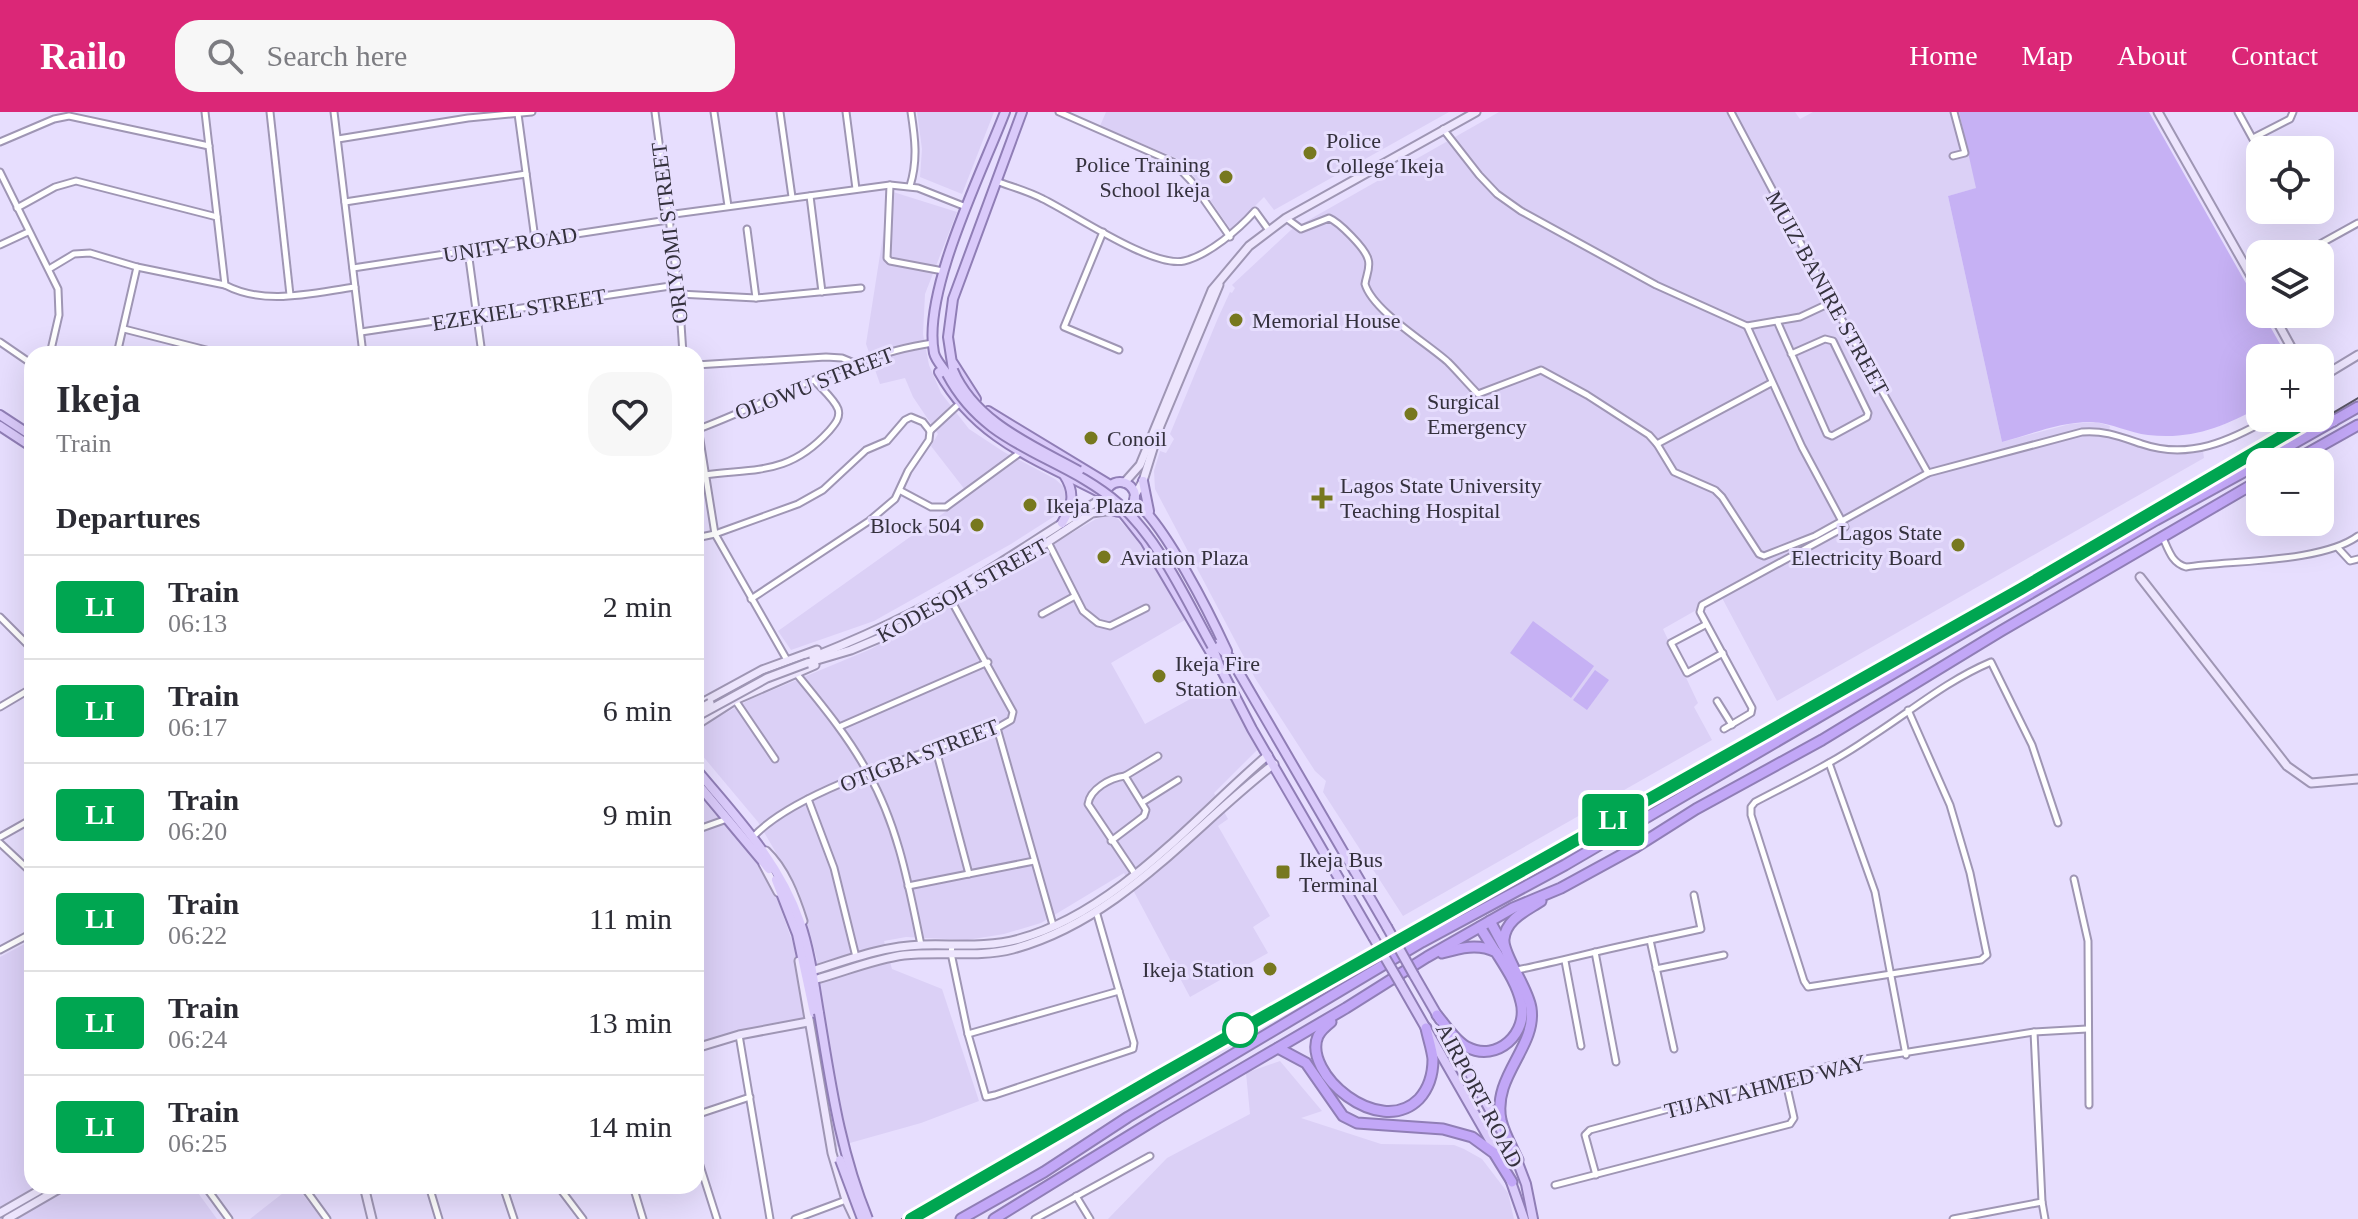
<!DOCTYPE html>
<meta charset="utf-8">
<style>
:root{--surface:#fff;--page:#f7f7f7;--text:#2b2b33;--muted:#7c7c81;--line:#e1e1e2;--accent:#db2777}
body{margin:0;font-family:"Times New Roman",serif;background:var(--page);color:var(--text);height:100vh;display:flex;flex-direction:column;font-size:30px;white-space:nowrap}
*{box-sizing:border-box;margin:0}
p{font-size:26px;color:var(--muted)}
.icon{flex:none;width:44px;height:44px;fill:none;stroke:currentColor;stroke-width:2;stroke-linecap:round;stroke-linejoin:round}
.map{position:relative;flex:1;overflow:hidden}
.details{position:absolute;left:24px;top:234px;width:680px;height:848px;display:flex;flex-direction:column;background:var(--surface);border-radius:24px;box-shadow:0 8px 32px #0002}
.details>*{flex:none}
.badge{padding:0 16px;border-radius:6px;font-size:28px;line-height:52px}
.tools{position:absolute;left:2246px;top:24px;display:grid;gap:16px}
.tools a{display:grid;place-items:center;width:88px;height:88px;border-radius:16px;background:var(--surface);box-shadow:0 8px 32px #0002;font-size:40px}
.map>.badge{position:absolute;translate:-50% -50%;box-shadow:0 0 0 4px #fff}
h2{padding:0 32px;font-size:30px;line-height:72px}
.round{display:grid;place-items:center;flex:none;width:84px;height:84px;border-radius:24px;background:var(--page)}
.overview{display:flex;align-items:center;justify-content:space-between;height:136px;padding:0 32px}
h1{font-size:38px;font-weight:800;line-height:60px}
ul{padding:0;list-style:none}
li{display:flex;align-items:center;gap:24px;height:104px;padding:0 32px;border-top:2px solid var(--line)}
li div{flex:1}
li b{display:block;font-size:30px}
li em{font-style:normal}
li .badge{min-width:88px;font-weight:700;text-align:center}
header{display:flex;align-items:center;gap:48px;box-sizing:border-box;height:112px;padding:0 40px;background:var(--accent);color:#fff}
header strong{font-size:38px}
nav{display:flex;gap:44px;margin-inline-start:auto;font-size:28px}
.search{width:560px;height:72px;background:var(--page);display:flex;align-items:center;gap:20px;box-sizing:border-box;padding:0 28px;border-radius:24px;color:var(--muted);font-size:30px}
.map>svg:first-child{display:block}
.built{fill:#dbd0f6}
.green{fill:#c6b1f4}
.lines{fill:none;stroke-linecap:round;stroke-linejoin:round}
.street-casing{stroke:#9f96b4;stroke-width:9}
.secondary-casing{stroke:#9f96b4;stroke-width:11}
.primary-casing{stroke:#907eb6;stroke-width:12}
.highway-casing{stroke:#907eb6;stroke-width:13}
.street{stroke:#fff;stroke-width:5}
.secondary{stroke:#ede5fd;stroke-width:7}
.primary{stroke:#dacafa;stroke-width:8}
.highway{stroke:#c2a7f7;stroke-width:9}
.rail{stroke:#595565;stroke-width:2}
.secondary-bridge-casing{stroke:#9f96b4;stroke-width:11;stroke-linecap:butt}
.primary-bridge-casing{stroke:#907eb6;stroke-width:12;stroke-linecap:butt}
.secondary-bridge{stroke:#ede5fd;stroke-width:7}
.primary-bridge{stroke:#dacafa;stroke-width:8}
.line-casing{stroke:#fff;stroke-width:18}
.line{stroke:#00a651;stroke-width:12}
.poi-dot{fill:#77781f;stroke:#e7defe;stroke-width:3}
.stop-dot{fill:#fff;stroke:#00a651;stroke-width:4}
.labels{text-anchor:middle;stroke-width:6;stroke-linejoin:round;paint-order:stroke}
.poi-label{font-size:22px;fill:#34313d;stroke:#e7defe;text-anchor:start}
.street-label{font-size:22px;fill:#34313d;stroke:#e7defe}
</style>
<header>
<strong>Railo</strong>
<div class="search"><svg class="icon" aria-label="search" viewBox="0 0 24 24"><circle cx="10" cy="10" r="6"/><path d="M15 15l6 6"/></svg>Search here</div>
<nav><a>Home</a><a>Map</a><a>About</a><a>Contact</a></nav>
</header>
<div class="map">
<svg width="2358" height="1107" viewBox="0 0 2358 1107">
<rect width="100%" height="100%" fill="#e7defe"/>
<g class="built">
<path d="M917,0H994L962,82L920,65L922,37Z"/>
<path d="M1106,0H1449L1274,98L1264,85L1231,118L1183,49L1100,14Z"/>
<path d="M1499,0H1795L1800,7L1813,0H1959L1977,76L1948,84L2002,330L2070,312L2096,310L2110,314L2108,323L2136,333L2166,340L2203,339L2204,346L1777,589L1721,484L1663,517L1698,591L1694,595L1712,628L1403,804L1323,680L1326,669L1315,659L1255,566L1155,377L1154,359L1160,339L1166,341L1174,327L1170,322L1218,206L1230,180L1232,181L1235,176L1232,173L1291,118Z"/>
<path d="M890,79L957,100L925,182L923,222L929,253L941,281L969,317L1004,340L1055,367L1064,375L1066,387L1061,400L1011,432L874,509L791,538L778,519L969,383L931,334L938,322L913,285L905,266L880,272L866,232Z"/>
<path d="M1110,403L1118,407L1143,433L1185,508L1111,551L1145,612L1221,570L1257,638L1214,681L1228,707L1218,714L1270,804L1253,815L1268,841L1190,885L1124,761L1041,811L1004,822L967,828L906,825L884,829L892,857L942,877L979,989L921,1011L832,1036L808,913L696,935V680L719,707L726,711L772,772L801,854L817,848L799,780L758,710L696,636V621L711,609L751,587L871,537L1096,407Z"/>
<path d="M32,828V1074H193L217,1107H0V845Z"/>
<path d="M1280,949L1322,999L1301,1006L1381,1032L1454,1033L1464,1037L1482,1047L1508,1081L1514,1107H1108L1167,1046L1250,1002L1246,961Z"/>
<path d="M292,1074H296L322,1107H250Z"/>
</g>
<g class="green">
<path d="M1959,0H2149L2260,196V202H2263L2288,246H2260V295C2223,315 2191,328 2148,323C2130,321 2111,311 2093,310C2063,309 2031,322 2002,330L1948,84L1976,76Z"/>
<path d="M1533,509L1594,554L1571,586L1510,541Z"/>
<path d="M1595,558L1609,568L1587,598L1573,588Z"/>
</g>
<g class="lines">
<defs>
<g id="street">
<path d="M205,0L225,173C265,194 312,181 355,175"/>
<path d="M270,0L290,183"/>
<path d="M334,0L363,242"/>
<path d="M655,0L679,182L683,242"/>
<path d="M714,0L728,94"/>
<path d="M780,0L792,85"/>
<path d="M846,0L856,77"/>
<path d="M1059,0L1173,50L1191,69L1230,125"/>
<path d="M1731,0L1832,190L1928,361"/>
<path d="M2238,0L2260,40"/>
<path d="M518,2L535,127"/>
<path d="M1443,17L1479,63L1497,82L1521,99L1656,173L1747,214L1800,205L1832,190"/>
<path d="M2253,26L2290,7L2293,0"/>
<path d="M338,27L468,6L532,0"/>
<path d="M0,30L54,7L69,4L209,34"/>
<path d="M1953,44L1965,41L1954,0"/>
<path d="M0,60L58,177L59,203L50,242"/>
<path d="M996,69C1012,75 1028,79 1043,87C1074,102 1152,156 1184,149C1209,143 1239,117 1255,99L1268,117"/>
<path d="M890,73L887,146L890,149L943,159"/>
<path d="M910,74C918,48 915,26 911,0"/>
<path d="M810,84L822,180"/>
<path d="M345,90L526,62"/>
<path d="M17,96L55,75L76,69L217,105"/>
<path d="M667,103L890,73L918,76L966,95"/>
<path d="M1286,106L1301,117L1329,106C1339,110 1365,136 1368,147C1371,155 1366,164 1365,172C1373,199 1427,231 1448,250C1458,260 1468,272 1478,282L1541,258L1587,283L1649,323L1657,332L1771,271"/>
<path d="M747,117L756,186"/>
<path d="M1103,120L1064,215L1119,238"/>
<path d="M0,133L28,120"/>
<path d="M468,139L482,242"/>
<path d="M2302,142L2358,111"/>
<path d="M353,156L668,108"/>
<path d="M49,157L74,142L90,141L137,155L225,173"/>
<path d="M679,182L756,186L861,176"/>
<path d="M1777,209L1827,322L1832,324L1867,305L1868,301L1833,229L1825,227L1791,242"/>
<path d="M124,217L222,242"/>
<path d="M361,220L677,173"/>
<path d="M0,230L32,252"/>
<path d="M117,242L137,155"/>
<path d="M343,242L363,239"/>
<path d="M665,242L683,239"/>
<path d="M696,253L826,245L842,246L854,251"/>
<path d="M696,303L715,422L787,548"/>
<path d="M696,318C772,290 853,242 933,231"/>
<path d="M930,319L959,292"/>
<path d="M1657,332L1674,360L1715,378L1722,385L1759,442L1764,444L1815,424L1928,361L2082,320C2104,318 2121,325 2142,332C2189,348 2230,329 2270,306"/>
<path d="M705,363C757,356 789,363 829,319C834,313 841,306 838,297C834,287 822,277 815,269"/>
<path d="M901,379L931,395H946L1021,340"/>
<path d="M2162,424C2168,436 2171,451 2186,455C2233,448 2321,451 2358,424"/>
<path d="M696,426L715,422L798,392L823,378L866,338L887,329L905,308L911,305L923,310L930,319"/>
<path d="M1048,430L1083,499L1098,511L1110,514L1146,496"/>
<path d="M2338,436L2350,449L2358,447"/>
<path d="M751,487L869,409L895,387L908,359L929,328L930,319"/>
<path d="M1042,502L1075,484"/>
<path d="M0,505L32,537"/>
<path d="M1705,513L1671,531L1687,561L1723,541"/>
<path d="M795,560C821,592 848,624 868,661C898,713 909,775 921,833"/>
<path d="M735,588L775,647"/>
<path d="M1717,589L1732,613"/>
<path d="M0,595L32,576"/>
<path d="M1908,598L1950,693L1970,761L1987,843L1981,848L1808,875L1804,869L1751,703V695L1755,690C1793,670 1833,651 1869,626C1910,600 1946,569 1991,550L2032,633L2058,711"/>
<path d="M839,615L988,550"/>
<path d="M997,616L1053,813"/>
<path d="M1724,617L1751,601L1752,596L1700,500L1702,493L1845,415L1802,335L1747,214"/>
<path d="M936,638L969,762"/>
<path d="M1829,651L1875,780L1906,943"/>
<path d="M1125,664L1158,644"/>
<path d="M808,687L834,756L856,845"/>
<path d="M1143,690L1178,668"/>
<path d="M696,718L727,707"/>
<path d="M0,725L32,707"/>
<path d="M753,725C798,676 932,639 997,616L1011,608L1013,600L951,488"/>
<path d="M1111,729L1144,704L1146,698L1125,664C1110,666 1090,677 1088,692L1135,762"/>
<path d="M0,731L32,761"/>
<path d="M2074,767L2088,829L2089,993"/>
<path d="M908,774L1034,749"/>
<path d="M1650,828L1701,817L1694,783"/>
<path d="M952,834L951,841L968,922L986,985L995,983L1133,937L1134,931L1096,799"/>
<path d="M0,838L32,821"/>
<path d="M1595,840L1616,950"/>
<path d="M1565,849L1581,934"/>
<path d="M1656,857L1724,843"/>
<path d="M1517,858C1561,849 1605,837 1650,828L1674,937"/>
<path d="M2034,920L2042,1090L2045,1107"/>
<path d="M968,922L1119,879"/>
<path d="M739,923L770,1107"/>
<path d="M696,1003L750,985"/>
<path d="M696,1041L717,1107"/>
<path d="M1596,1063L1585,1023L1590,1018L1840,951L2034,920L2087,917"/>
<path d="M1555,1073L1790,1012L1794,1006L1785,966"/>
<path d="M205,1074L229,1107"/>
<path d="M303,1074L327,1107"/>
<path d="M429,1074L439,1107"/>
<path d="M503,1074L514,1107"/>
<path d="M558,1074L583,1107"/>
<path d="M633,1074L643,1107"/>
<path d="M1076,1084L1090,1107"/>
<path d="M795,1107L846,1088"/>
<path d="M1035,1107L1150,1044"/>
<path d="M1953,1107L2042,1090"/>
</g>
<g id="secondary">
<path d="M2158,0L2260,180"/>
<path d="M2273,202L2297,246"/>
<path d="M2320,266L2358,243"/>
<path d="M2320,283L2334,310"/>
<path d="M1124,371L1140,353L1212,178L1249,134L1286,106L1476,0"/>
<path d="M1134,385L1143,369L1160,314L1219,173"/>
<path d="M2140,465L2287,654L2311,671L2358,667"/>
<path d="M813,545C878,519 941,489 1000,451C1035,429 1069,406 1105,385"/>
<path d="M807,551L851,538L882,525L1005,458L1092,401L1113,398"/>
<path d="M696,594L762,558L817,538"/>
<path d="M696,613L735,588L815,553"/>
<path d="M766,739C785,757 795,784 803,809"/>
<path d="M763,752L778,780"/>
<path d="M799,849L832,1041L846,1088L855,1107"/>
<path d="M815,858C850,847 885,834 922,833C956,832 986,836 1019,827C1117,800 1194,706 1268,643"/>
<path d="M817,867C846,859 874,847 904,843C941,839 978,846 1013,837C1120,808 1190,717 1274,652"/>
<path d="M696,936L739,923L808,910"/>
<path d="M364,1074L372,1107"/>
<path d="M0,1101L47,1074"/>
<path d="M7,1107L64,1074"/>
</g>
<g id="primary">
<path d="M953,251L976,287"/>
<path d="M953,258L948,225L953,187L1022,0"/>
<path d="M939,260C976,326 1033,346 1097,379"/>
<path d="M947,262C943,255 936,249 934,241C922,180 982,60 1005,0"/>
<path d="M988,299L1110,373"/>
<path d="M0,303L32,324"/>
<path d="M0,314L32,335"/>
<path d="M1143,369L1149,399"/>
<circle cx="1120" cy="385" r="15"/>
<path d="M1134,388C1165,413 1209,500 1227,539"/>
<path d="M1122,400L1145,429L1211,541"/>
<path d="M1062,411C1072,394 1076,381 1064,363"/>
<path d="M1216,532L1231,547L1387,815"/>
<path d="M1212,534L1219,553L1252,617L1373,825"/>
<path d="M696,657C736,705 779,749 800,810C810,839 814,871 819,901"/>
<path d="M696,670L769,757"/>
<path d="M776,768L797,822L814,901"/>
<path d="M1414,863L1440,908"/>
<path d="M1400,871L1499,1044"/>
<path d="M1447,920L1502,1020"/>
<path d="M1515,1043L1526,1072L1533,1107"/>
<path d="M1510,1067L1524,1107"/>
</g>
<g id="highway">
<path d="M2261,350L2358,295"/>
<path d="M2292,350L2358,313"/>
<path d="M1490,809L1504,835"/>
<path d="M1480,815L1495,839"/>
<path d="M1437,903C1446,914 1455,929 1467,935C1497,951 1529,921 1521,890C1517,872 1506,856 1496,840C1478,831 1460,836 1442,841"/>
<path d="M1331,910C1326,914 1321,918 1318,924C1302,961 1379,1027 1419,987C1429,976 1433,962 1433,947C1432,937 1428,926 1426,916"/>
<path d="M1278,936L1306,951L1343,1004L1357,1011L1443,1017L1472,1025L1494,1041L1512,1070"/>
<path d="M1518,1048C1512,1035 1504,1021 1501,1008C1492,964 1537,935 1531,896C1528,875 1502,842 1504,827C1506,807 1526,799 1541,789"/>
<path d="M961,1107L1044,1060L1128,1005L1422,830L1565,753L2156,408L2260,351"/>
<path d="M994,1107L1158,1006L1346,896L1427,845L1513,796L1561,776L1636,735L1696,697L1822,628L2001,519L2260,368"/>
</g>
</defs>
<use href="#street" class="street-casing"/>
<use href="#secondary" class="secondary-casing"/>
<use href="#primary" class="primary-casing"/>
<use href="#highway" class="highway-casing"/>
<use href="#street" class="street"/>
<use href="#secondary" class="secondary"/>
<use href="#primary" class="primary"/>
<use href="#highway" class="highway"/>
<g class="rail">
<path d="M1120,980L1363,841"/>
<path d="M902,1107L930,1091"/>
<path d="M922,1107L1243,923L2050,468L2358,286"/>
</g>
<defs>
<g id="secondary-bridge">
<path d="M696,599L710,591"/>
<path d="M696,605L767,566L807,551"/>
</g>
<g id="primary-bridge">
<path d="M953,258C975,310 1032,333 1079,359"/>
<path d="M947,262C987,338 1060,341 1119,392C1159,427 1186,488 1212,534"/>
<path d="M1387,815L1414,863"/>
<path d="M1373,825L1400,871"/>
<path d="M819,901C831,973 840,1039 868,1107"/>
<path d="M840,1048L862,1107"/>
</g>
</defs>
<use href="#secondary-bridge" class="secondary-bridge-casing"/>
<use href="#primary-bridge" class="primary-bridge-casing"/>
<use href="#secondary-bridge" class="secondary-bridge"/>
<use href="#primary-bridge" class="primary-bridge"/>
</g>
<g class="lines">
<defs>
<path id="line" d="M911,1107L1155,966L2021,477L2313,306"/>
</defs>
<use href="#line" class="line-casing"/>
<use href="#line" class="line"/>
</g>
<g class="poi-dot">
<circle cx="1310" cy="41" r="8"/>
<circle cx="1226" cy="65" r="8"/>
<circle cx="1236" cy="208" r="8"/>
<circle cx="1411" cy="302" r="8"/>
<circle cx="1091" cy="326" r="8"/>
<path d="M1318 374h8v8h8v8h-8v8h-8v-8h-8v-8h8z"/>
<circle cx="1030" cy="393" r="8"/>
<circle cx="977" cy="413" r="8"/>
<circle cx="1958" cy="433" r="8"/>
<circle cx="1104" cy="445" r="8"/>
<circle cx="1159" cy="564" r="8"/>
<rect x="1275" y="752" width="16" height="16" rx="4"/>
<circle cx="1270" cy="857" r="8"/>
</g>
<circle class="stop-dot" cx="1240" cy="918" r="16"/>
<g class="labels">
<g class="poi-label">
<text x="1326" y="36">Police<tspan x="1326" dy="25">College Ikeja</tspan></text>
<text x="1210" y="60" text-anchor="end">Police Training<tspan x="1210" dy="25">School Ikeja</tspan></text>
<text x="1252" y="216">Memorial House</text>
<text x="1427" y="297">Surgical<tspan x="1427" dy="25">Emergency</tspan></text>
<text x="1107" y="334">Conoil</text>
<text x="1340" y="381">Lagos State University<tspan x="1340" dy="25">Teaching Hospital</tspan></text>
<text x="1046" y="401">Ikeja Plaza</text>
<text x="961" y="421" text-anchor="end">Block 504</text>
<text x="1942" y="428" text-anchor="end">Lagos State<tspan x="1942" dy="25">Electricity Board</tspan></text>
<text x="1120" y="453">Aviation Plaza</text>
<text x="1175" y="559">Ikeja Fire<tspan x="1175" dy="25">Station</tspan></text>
<text x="1299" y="755">Ikeja Bus<tspan x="1299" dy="25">Terminal</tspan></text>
<text x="1254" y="865" text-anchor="end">Ikeja Station</text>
</g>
<g class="street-label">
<text transform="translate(669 121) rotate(-97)" y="8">ORIYOMI STREET</text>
<text transform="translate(510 132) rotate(-9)" y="8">UNITY ROAD</text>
<text transform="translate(1828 181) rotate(61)" y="8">MUIZ BANIRE STREET</text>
<text transform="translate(519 197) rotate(-9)" y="8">EZEKIEL STREET</text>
<text transform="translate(814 271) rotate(-21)" y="8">OLOWU STREET</text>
<text transform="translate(962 478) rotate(-29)" y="8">KODESOH STREET</text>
<text transform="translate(919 643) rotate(-21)" y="8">OTIGBA STREET</text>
<text transform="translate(1765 974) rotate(-14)" y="8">TIJANI AHMED WAY</text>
<text transform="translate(1480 983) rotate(62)" y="8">AIRPORT ROAD</text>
</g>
</g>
</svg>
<div class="tools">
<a><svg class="icon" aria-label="locate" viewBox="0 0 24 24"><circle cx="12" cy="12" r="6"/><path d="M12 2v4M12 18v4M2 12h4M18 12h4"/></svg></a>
<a><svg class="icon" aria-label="layers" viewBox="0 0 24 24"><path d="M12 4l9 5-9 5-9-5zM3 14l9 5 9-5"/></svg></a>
<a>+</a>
<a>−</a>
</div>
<b class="badge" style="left:1613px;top:708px;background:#00a651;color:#fff">LI</b>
<section class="details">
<div class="overview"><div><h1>Ikeja</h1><p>Train</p></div><a class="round"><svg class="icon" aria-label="heart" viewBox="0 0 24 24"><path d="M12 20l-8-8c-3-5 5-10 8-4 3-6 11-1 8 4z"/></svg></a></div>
<h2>Departures</h2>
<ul>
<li><span class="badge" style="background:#00a651;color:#fff">LI</span><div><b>Train</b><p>06:13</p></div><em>2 min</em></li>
<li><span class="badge" style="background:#00a651;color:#fff">LI</span><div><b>Train</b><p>06:17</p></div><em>6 min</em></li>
<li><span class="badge" style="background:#00a651;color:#fff">LI</span><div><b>Train</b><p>06:20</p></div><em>9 min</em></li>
<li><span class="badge" style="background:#00a651;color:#fff">LI</span><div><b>Train</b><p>06:22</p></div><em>11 min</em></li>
<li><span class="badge" style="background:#00a651;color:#fff">LI</span><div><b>Train</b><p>06:24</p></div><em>13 min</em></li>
<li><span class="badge" style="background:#00a651;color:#fff">LI</span><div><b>Train</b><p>06:25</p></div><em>14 min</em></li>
</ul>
</section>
</div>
